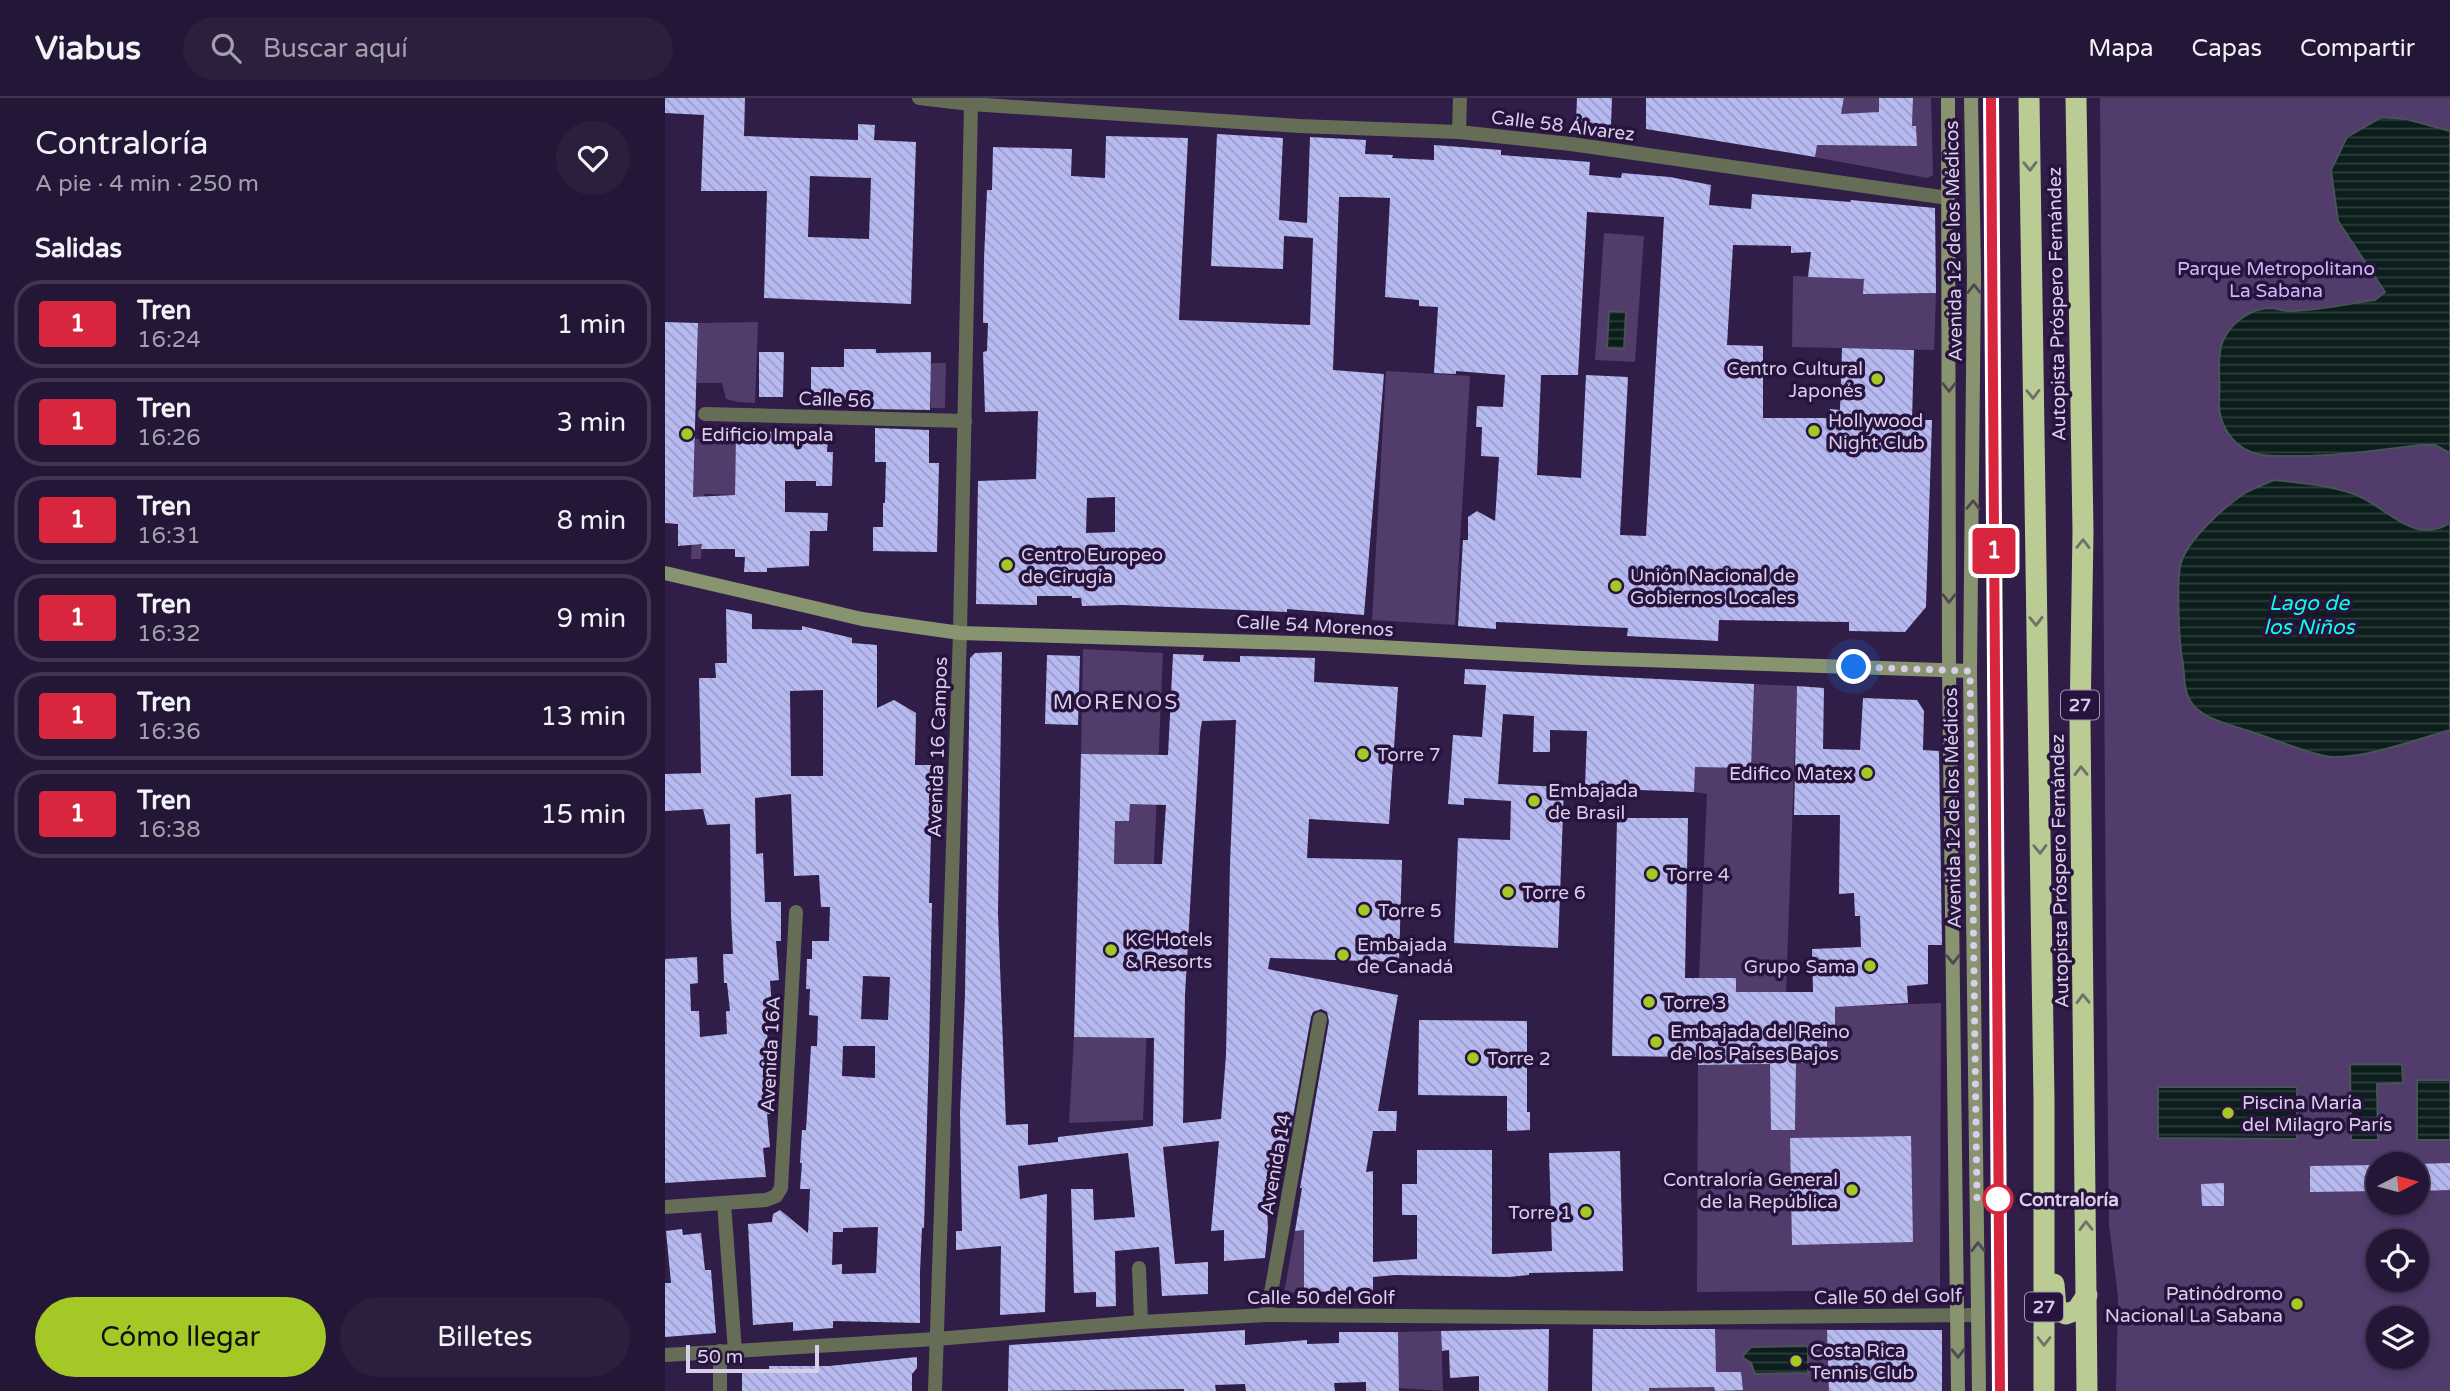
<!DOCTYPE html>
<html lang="es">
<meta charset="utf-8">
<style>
:root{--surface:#241636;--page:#2c1f3e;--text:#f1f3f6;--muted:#a39fad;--line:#413551;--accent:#a4c825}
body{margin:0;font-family:"Varela Round",sans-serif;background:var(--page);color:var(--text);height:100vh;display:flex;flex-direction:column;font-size:26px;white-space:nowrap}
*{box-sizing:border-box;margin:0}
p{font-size:23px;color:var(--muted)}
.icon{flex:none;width:38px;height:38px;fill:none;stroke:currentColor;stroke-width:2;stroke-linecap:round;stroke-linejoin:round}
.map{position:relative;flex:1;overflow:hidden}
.side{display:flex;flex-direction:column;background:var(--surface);width:665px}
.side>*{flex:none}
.badge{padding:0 14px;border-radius:5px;font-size:24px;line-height:46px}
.needle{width:46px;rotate:84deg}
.tools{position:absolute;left:1701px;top:1054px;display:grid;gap:14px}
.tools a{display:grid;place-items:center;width:63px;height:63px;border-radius:50%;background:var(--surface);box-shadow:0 4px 10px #0003,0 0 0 2px var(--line);font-size:35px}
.scale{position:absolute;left:21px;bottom:18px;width:133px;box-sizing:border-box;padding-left:7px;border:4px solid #d8cee9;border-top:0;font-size:19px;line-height:24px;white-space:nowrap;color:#d8cee9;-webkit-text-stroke:5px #27133d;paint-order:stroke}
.you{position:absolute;width:35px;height:35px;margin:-18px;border:5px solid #fff;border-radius:50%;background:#1a73e8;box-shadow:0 0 0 10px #1a73e833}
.map>.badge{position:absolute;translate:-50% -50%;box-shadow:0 0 0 4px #fff}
h2{padding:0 35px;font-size:26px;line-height:63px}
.round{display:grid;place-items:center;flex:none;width:74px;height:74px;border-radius:37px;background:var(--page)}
.summary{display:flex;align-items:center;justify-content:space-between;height:119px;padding:0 35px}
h1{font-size:33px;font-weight:600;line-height:52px}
.primary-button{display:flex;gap:14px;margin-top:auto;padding:14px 35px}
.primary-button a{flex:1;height:80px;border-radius:42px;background:var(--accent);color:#111;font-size:28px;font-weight:600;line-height:80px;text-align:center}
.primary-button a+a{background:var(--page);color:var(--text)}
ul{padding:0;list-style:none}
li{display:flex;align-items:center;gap:21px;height:88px;margin:0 14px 10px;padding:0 21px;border:4px solid var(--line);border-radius:28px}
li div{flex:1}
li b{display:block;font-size:26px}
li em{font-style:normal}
li .badge{min-width:77px;font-weight:700;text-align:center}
header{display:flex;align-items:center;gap:42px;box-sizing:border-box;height:98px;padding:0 35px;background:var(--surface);border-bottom:2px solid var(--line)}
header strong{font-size:33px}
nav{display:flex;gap:38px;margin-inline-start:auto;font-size:24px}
.search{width:490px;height:63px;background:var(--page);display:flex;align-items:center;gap:18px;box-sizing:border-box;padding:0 24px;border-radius:38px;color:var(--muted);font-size:26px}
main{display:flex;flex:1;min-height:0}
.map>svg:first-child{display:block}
.green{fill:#513c6c;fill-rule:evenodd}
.water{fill:url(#water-rules);stroke:#485359;stroke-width:2}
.building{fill:url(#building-back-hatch);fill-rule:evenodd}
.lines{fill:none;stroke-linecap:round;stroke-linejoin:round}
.street{stroke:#666d57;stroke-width:14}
.secondary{stroke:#889370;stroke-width:14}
.highway{stroke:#bacc94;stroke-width:21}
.rail{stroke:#ada1c0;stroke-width:5;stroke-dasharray:9 9;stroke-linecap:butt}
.oneway{stroke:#707068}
.oneway2{stroke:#4e4651}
.line-casing{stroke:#fff;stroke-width:16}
.line{stroke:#d7263d;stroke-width:10}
.walk{stroke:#d8cee9;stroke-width:7;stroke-dasharray:0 12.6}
.poi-dot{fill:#a4c825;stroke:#27133d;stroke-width:2.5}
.stop-dot{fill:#fff;stroke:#d7263d;stroke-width:3.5}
.labels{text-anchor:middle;stroke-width:7;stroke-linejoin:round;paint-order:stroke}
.shield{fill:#27133d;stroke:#a396b5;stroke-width:2}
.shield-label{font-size:18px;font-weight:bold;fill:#d8cee9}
.street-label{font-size:19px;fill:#d8cee9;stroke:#27133d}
.park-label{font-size:19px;fill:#d0b6f8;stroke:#27133d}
.poi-label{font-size:19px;fill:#d8cee9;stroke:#27133d;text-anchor:start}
.stop-label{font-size:19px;font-weight:bold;fill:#d8cee9;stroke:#27133d;text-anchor:start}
.water-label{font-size:21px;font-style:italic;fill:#0dfee5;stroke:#27133d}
.neighbourhood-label{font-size:21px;letter-spacing:2px;fill:#d8cee9;stroke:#27133d}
</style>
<header>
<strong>Viabus</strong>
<div class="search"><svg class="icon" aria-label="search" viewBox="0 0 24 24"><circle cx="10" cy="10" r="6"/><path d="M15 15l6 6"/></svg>Buscar aquí</div>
<nav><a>Mapa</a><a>Capas</a><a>Compartir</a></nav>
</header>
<main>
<section class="side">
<div class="summary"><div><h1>Contraloría</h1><p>A pie · 4 min · 250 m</p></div><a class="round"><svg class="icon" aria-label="heart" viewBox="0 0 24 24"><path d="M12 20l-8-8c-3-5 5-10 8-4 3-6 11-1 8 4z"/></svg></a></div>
<h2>Salidas</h2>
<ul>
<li><span class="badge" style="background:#d7263d;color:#fff">1</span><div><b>Tren</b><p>16:24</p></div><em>1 min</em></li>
<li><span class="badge" style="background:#d7263d;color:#fff">1</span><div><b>Tren</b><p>16:26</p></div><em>3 min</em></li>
<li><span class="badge" style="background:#d7263d;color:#fff">1</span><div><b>Tren</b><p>16:31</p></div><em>8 min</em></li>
<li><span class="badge" style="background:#d7263d;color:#fff">1</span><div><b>Tren</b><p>16:32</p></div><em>9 min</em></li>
<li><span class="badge" style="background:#d7263d;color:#fff">1</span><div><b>Tren</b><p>16:36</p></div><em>13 min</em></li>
<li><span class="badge" style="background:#d7263d;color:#fff">1</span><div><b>Tren</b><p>16:38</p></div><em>15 min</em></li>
</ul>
<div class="primary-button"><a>Cómo llegar</a><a>Billetes</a></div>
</section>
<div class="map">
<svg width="1785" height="1293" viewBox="0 0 1785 1293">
<defs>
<pattern id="water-rules" width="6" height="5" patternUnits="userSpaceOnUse" patternTransform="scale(1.75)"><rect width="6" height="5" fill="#0b1e1b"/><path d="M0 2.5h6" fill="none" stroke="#2e3e3c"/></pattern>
<pattern id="building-back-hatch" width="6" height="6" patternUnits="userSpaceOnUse" patternTransform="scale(1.75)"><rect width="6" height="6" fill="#b7baf1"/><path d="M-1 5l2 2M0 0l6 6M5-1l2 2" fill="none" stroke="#9a9bc6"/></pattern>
</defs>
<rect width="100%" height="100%" fill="#301d48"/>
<g class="green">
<path d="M1179,0H1214V14L1176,21L1172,47L1251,48V28H1247L1248,0H1266L1268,77L1262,80L1149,59L1160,10L1177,13Z"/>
<path d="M1435,0H1785V1293H1451L1453,1199L1444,1127L1441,842ZM1713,1066H1752V1104H1713ZM1713,1143H1752V1181H1713ZM1713,1220H1752V1258H1713Z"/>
<path d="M939,135L979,138L970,264L930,262Z"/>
<path d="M1128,178L1199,181V196L1271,195L1269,252L1127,249Z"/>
<path d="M93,224L90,305L73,304L61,301L57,285H32L33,225Z"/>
<path d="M200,265H281L280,310H266L265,277Z"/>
<path d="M721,273L805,278L790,527L707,522Z"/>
<path d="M71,327L70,397L39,396L36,461H26L30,341H49L60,329Z"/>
<path d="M418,551L498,555L478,1022L404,1025L409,939L478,940L483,766H449L450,723H464L465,706H485L487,657L416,656Z"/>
<path d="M1089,586L1132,588L1121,895L1071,894L1070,880H1034L1042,696L1029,694L1030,668Z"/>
<path d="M1276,905L1275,1192L1032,1194L1033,967L1105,966L1130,1032L1131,965L1162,963V935L1170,934V926L1162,909Z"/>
<path d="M639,1132V1194L619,1195L630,1133Z"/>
<path d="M984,1231L1277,1232V1293H984Z"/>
<path d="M776,1233L778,1293L734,1290L733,1234Z"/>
</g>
<g class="water">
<path d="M1717,19L1741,21L1785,33V355L1770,347H1756C1712,352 1668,359 1623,358C1611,358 1597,359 1586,354C1566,346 1553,325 1554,303C1556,284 1551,263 1557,245C1565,224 1586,210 1607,210C1614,211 1621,214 1628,213C1653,212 1678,207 1702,203L1710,202L1720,194L1673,123L1666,72L1682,39Z"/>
<path d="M944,213L961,214L959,251L942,250Z"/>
<path d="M1609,382C1636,385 1663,387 1689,396C1722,408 1747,448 1785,425V632C1750,642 1702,660 1666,659C1649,658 1603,639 1584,633C1567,627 1544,623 1531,610C1516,595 1521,579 1517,560C1514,543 1511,481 1516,465C1523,441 1559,409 1580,395C1589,390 1600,386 1609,382Z"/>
<path d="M1685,966H1737L1738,985L1712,986L1713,1042H1686Z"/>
<rect x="1752" y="982" width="33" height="60"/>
<path d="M1493,989H1632V1041L1493,1040Z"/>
<path d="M1143,1248V1275L1090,1276L1086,1265L1077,1259L1086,1249Z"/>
</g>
<g class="building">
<path d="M0,0H80L79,38L193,42V26L210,27L209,42L251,44L246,206L99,200L102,93H36L39,17L0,15ZM145,78L206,80L204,141L143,139Z"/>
<path d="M912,0H947L946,27L911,24Z"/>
<path d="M981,0H1179L1176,16L1214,14V0H1248L1247,28H1251L1252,48L1152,47L1150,59L981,31Z"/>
<path d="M552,36L618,40L614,122L642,125L645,39L701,42L700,56L728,57L727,60L769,62V47L836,52V57L925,64L924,77L956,80L957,75L1005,79L1046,87L1044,107L1086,111L1087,96L1185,104L1186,102L1270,110L1271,195L1198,196L1199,181L1143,179L1146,154L1126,155V148L1068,147L1062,247L1098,248V320H1165V311L1175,312L1177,250L1249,252L1247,322H1267L1261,509L1240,534L1184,533V524L1054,522L1053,543L962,538L963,530L831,524V531L793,528L798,442H803V419L812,413L830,423L834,359L816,358L817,329H811L812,308L838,309L840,277L791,273V276L769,275L773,209L754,208V202L720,199L725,100L697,99H674L668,272L719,276L699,517L622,511V514L457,507L417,508L416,500H407V498H372V507L311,506L313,383L371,381L373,313L320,314L318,254L322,253L323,225H318L319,161L322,92H327L328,49L407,51L406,78L440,80L441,38L523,40L514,222L645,227L648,140L619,138L618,171L546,168ZM922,114L999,119L981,438L955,437L963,279L921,277L916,380L872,377L876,277H913ZM450,399V434L421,435L422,400Z"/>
<path d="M0,224L33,225L28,399L70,397L71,333L119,334V337L163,339L162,354H168L167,388H151V383H120V414L163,415L162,433H145L144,468L102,470V474H79L80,459H70V451H36L37,446L13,448V426L0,425Z"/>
<path d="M179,251H211V255L266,254L265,312L201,311V302H173V305L146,304V269H179Z"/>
<path d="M94,254H119L118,299H94Z"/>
<path d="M210,330L264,332V365H274L272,454L208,453V429H218V405H220L221,364H210Z"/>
<path d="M61,511L87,516V531L137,532V528L187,540V545L212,547V610L229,602L251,615L250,667H268L264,805H267L264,953L259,1130H257L255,1174V1225L168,1223V1230L128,1233V1224L88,1227L83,1126L107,1124L108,1116L115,1112L143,1135L145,1091H135L137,1065H135L137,1032H141L146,948H152L153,918L144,917L145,891H141L142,861H147V843H164L165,809H156L154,777L129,778L126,696L90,700L91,756L98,755L100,804H116V843H111L114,882L105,883L107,910L101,911L106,1016H102L105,1049L98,1050L101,1079L0,1085V861L32,859L33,885L25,886L26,913H34L35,939L62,936L61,913H65L62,885H59L58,856H68L66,818L65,726L42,727L38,711L0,713V676L36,675L34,580H51L50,565H62ZM158,592V678H126L125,593ZM198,878L225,879L223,922L196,921ZM178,948H210V980L177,978ZM213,1129L211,1175L177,1176V1166L167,1167L168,1134H178V1130Z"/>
<path d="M337,554L333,815L341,1027L363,1026V1047L393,1044V1039L488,1028L489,940L409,939L416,656L503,657L508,556L539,557L538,563L575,564V558L650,560L649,584L733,589L724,726L644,721L642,760L737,762L734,864L605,860L603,871L733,897L713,1013H732L731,1033H708L701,1074L708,1073V1164L752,1161V1117H737V1086H752V1052H827V1156L887,1153L884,1055L955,1053L958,1173L864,1175V1177L844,1179L730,1177L708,1179V1193L639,1194V1132L630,1133L637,1090H635L664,923L662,914L656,911L648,914L646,919L615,1091L601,1092L603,1130L600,1160L559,1163V1132L546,1133L554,1043L498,1049L510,1166L543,1164V1196L497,1198L494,1149L450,1153L451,1208L431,1209V1194L409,1195L406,1091H428L429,1122L470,1119L463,1055L353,1068L355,1101L382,1096L380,1214L335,1217L336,1148L291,1152V1133H297L295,1015L300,896L305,560L310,555ZM571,622L565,765L561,957L556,1021L518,1025L520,897L535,635L537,623ZM465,706L501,707L497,766H449L450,723H464Z"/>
<path d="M382,557L415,558L413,627L380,626Z"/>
<path d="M800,571L1089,586L1086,670L1030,669L1029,694L920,690L922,633L885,632V654H868L869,618L838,616L833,686L899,689L893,850L789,845L793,740L845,742L846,703L799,700V707L783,706L788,637L817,639L821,587L799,586Z"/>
<path d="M1132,588L1159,590L1158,651L1195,652L1198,600L1252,602L1259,613L1258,652L1274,653L1277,847H1263V886L1242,888L1243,905L1170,909V935H1162V963L1131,965L1130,1032H1106L1105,966L1033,967V959L947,958L952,720H1023L1020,880H1071V894H1148L1147,851L1196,849L1195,818H1190L1189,795L1174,796L1175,717H1129Z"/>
<path d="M754,922L862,923V1014H865V1032L842,1033V998L753,997Z"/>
<path d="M1246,1038L1248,1144L1127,1147L1125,1040Z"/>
<path d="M1785,1065V1092L1752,1093V1066Z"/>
<path d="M1713,1067V1093L1645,1094V1068Z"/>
<path d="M1559,1085V1108H1537L1536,1086Z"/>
<path d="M17,1131L18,1137L36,1135L40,1172H46L51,1235L0,1239V1185H6L1,1133Z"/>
<path d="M884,1231L883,1293H814V1278L785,1280L784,1252L777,1253L776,1233Z"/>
<path d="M928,1231H1050L1051,1274H1076L1078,1292L1050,1293L1049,1289L984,1290V1293H927Z"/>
<path d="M580,1232V1247L642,1242V1246L674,1245V1234H733L734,1293H701V1284L669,1285L670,1293H581L580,1286L550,1287L551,1293H519V1291L343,1293L344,1247Z"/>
<path d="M1162,1232H1277V1293H1164Z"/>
<path d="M252,1259V1270L247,1276V1293H77V1272H104V1268H164Z"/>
</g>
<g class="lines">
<g class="street">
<path d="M254,0L306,6L634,28L794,34L906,46L1283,100"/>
<path d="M794,34L795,0"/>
<path d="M40,316L300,323"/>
<path d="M59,1105L70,1253"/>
<path d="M0,1109L101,1102L111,1098L116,1090L131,814"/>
<path d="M474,1170L476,1224"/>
<path d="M602,1217L655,921"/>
<path d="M0,1257L271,1241L476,1224L602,1217L985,1220L1313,1217"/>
<path d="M55,1293V1253"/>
<path d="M270,1293L295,535L306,6"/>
</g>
<g class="secondary">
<path d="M1283,0L1284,572L1293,1293"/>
<path d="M1306,0L1309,176L1305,573L1314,1293"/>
<path d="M0,475L197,521L295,535L661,546L918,560L1305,573"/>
</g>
<g class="highway">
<path d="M1364,0L1379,1002V1293"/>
<path d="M1411,0L1418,433L1415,623L1422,1293"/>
<path d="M1389,1186L1391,1211L1401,1216L1412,1212L1422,1197"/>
</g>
<path class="rail" d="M1326,0L1335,1293"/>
</g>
<defs><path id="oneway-chevron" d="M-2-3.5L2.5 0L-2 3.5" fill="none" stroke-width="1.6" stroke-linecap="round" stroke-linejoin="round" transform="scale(1.75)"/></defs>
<g class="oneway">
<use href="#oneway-chevron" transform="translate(1365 68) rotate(89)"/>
<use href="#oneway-chevron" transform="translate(1368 296) rotate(89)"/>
<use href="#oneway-chevron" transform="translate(1418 446) rotate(-89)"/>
<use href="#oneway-chevron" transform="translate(1371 523) rotate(89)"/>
<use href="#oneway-chevron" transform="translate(1416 673) rotate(-91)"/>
<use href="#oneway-chevron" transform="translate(1375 751) rotate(89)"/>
<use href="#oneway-chevron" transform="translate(1418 901) rotate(-91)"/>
<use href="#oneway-chevron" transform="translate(1421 1128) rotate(-91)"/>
<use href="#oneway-chevron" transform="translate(1379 1243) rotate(90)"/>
</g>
<g class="oneway2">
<use href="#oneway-chevron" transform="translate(1309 191) rotate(-90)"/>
<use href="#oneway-chevron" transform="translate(1284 289) rotate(90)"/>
<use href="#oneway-chevron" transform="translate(1308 407) rotate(-89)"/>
<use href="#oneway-chevron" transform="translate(1284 500) rotate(90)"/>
<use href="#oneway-chevron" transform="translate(1288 861) rotate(89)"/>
<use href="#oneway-chevron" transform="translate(1313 1149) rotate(-91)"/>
<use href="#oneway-chevron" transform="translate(1293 1255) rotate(89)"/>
</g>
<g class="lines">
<defs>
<path id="line" d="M1326,0L1335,1293"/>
</defs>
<use href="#line" class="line-casing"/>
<use href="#line" class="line"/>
<path class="walk" d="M1189,569L1305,573L1312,1102L1333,1101"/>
</g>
<g class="poi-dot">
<circle cx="1212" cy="281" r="7"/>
<circle cx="1149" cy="333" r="7"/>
<circle cx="22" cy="336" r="7"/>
<circle cx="342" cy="467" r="7"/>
<circle cx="951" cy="488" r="7"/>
<circle cx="698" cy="656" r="7"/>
<circle cx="1202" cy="675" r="7"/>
<circle cx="869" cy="703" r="7"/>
<circle cx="987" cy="776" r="7"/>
<circle cx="843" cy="794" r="7"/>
<circle cx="699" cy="812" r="7"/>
<circle cx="446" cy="852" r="7"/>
<circle cx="678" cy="857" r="7"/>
<circle cx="1205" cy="868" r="7"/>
<circle cx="984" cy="904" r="7"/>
<circle cx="991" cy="944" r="7"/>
<circle cx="808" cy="960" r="7"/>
<circle cx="1563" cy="1015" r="7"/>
<circle cx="1187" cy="1092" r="7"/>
<circle cx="921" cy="1114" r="7"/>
<circle cx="1632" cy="1206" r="7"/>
<circle cx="1131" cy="1263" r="7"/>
</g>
<circle class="stop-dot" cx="1333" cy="1101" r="14"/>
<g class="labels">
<g class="shield">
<rect x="1396" y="592.5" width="38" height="29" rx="5"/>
<rect x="1360" y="1194.5" width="38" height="29" rx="5"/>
</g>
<g class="shield-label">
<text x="1415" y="613">27</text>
<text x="1379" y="1215">27</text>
</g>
<g class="street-label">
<text transform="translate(898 27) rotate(7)" y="7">Calle 58 Álvarez</text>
<text transform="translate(1288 143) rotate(-91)" y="7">Avenida 12 de los Médicos</text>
<text transform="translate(1391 206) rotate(-91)" y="7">Autopista Próspero Fernández</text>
<text transform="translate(170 301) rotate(2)" y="7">Calle 56</text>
<text transform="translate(650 527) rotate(3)" y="7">Calle 54 Morenos</text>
<text transform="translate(272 649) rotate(-88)" y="7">Avenida 16 Campos</text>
<text transform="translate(1287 710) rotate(-91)" y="7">Avenida 12 de los Médicos</text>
<text transform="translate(1394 773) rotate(-91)" y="7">Autopista Próspero Fernández</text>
<text transform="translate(105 956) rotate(-87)" y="7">Avenida 16A</text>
<text transform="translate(610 1066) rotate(-80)" y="7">Avenida 14</text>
<text transform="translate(1223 1198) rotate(-1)" y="7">Calle 50 del Golf</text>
<text x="656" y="1206">Calle 50 del Golf</text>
</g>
<g class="park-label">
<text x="1611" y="177">Parque Metropolitano<tspan x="1611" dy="22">La Sabana</tspan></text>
</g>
<g class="poi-label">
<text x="1198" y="277" text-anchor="end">Centro Cultural<tspan x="1198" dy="22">Japonés</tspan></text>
<text x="1163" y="329">Hollywood<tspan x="1163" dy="22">Night Club</tspan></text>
<text x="36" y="343">Edificio Impala</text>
<text x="356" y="463">Centro Europeo<tspan x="356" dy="22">de Cirugía</tspan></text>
<text x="965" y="484">Unión Nacional de<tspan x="965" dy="22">Gobiernos Locales</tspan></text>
<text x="712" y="663">Torre 7</text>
<text x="1188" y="682" text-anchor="end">Edifico Matex</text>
<text x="883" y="699">Embajada<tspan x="883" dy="22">de Brasil</tspan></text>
<text x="1001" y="783">Torre 4</text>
<text x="857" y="801">Torre 6</text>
<text x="713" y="819">Torre 5</text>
<text x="460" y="848">KC Hotels<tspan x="460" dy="22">&amp; Resorts</tspan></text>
<text x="692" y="853">Embajada<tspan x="692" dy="22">de Canadá</tspan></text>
<text x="1191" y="875" text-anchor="end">Grupo Sama</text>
<text x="998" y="911">Torre 3</text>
<text x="1005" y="940">Embajada del Reino<tspan x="1005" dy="22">de los Países Bajos</tspan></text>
<text x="822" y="967">Torre 2</text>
<text x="1577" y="1011">Piscina María<tspan x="1577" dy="22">del Milagro París</tspan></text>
<text x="1173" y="1088" text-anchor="end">Contraloría General<tspan x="1173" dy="22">de la República</tspan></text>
<text x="907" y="1121" text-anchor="end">Torre 1</text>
<text x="1618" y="1202" text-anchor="end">Patinódromo<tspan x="1618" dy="22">Nacional La Sabana</tspan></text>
<text x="1145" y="1259">Costa Rica<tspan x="1145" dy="22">Tennis Club</tspan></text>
</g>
<g class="stop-label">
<text x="1354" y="1108">Contraloría</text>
</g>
<g class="water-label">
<text x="1644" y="512">Lago de<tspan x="1644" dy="24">los Niños</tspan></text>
</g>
<g class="neighbourhood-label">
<text x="451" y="611">MORENOS</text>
</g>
</g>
</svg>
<div class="tools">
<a><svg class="needle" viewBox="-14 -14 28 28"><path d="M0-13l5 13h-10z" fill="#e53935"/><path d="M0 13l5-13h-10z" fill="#a39fad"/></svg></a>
<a><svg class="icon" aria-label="locate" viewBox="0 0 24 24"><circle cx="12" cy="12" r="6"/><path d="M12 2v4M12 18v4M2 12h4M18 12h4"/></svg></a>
<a><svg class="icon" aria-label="layers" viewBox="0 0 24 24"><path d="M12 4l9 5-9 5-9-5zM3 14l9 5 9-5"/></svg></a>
</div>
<div class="scale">50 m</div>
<div class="you" style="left:1189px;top:569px"></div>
<b class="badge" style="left:1329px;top:453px;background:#d7263d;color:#fff">1</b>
</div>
</main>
